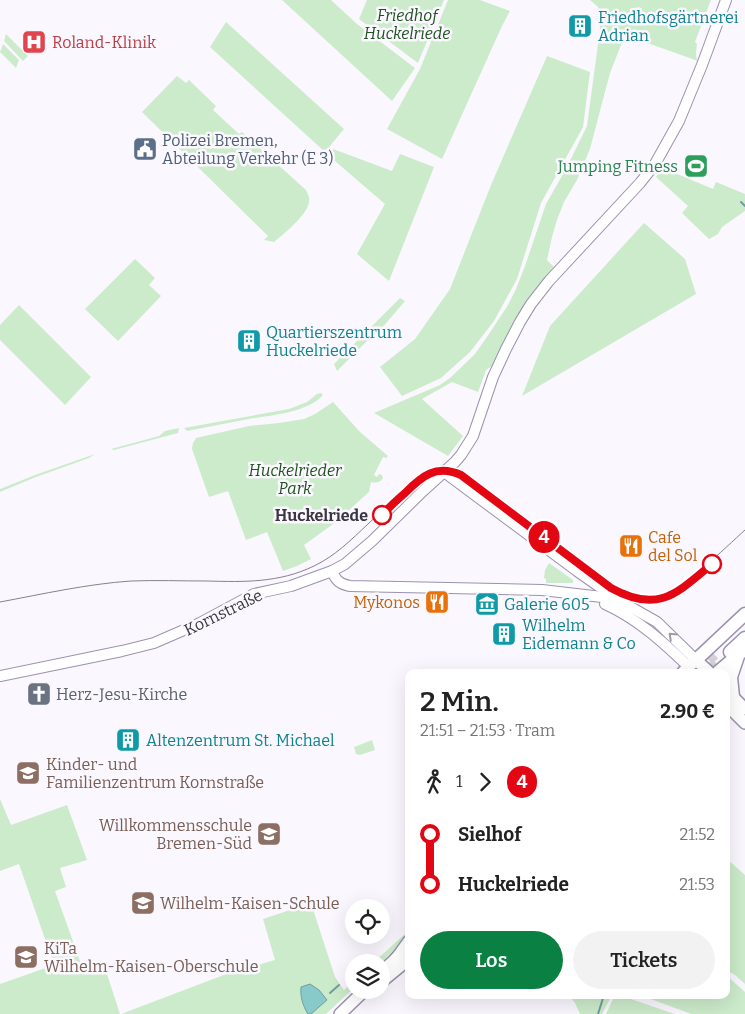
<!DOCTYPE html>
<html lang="de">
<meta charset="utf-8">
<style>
:root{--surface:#fff;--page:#f2f2f2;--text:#222;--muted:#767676;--accent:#0b8043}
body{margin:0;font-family:Bitter,serif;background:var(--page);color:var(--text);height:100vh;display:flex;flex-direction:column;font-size:19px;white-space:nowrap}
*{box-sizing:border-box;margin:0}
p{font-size:16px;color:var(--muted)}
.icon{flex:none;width:28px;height:28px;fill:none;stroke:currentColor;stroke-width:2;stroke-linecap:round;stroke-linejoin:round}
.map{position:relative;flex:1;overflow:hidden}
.side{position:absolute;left:405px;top:669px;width:325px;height:330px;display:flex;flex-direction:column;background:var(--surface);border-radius:10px;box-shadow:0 5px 20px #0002}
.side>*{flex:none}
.badge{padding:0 10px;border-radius:16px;font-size:18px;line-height:32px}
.tools{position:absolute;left:345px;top:899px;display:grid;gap:10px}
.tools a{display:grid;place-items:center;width:45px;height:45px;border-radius:50%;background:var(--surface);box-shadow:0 5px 20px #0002;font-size:25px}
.map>.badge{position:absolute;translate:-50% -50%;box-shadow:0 0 0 2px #fff}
.legs{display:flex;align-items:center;gap:8px;height:55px;padding:0 15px;font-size:16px}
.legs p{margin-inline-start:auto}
.head{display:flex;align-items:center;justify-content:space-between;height:85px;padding:0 15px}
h1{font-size:28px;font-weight:600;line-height:38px}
.primary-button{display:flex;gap:10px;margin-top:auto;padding:10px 15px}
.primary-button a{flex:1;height:58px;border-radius:30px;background:var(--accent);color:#fff;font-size:20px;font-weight:600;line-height:58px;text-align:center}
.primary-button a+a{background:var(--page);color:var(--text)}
ul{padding:0 15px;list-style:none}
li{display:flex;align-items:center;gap:18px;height:50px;font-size:19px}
li i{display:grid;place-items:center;width:8px;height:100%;margin:0 6px;background:currentColor}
li i::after{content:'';width:12px;height:12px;margin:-6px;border:4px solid;border-radius:50%;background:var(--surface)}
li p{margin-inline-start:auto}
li:first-child i{background:linear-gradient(#0000 50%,currentColor 0)}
li:last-child i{background:linear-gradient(currentColor 50%,#0000 0)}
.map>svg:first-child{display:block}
.green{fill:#ccebca}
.water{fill:#88c9c9;stroke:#719da0}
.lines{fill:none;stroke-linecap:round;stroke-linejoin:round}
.stream{stroke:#719da0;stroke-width:2}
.highway-tunnel{stroke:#d4d1d8;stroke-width:12;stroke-dasharray:12 6;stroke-linecap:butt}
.secondary-casing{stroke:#9c91af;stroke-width:12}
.primary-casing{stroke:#9c91af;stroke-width:14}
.highway-casing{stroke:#9c91af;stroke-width:15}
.secondary{stroke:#fff;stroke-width:10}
.primary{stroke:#fff;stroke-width:11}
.highway{stroke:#fff;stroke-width:12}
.tram{stroke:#86828c;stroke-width:1}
.oneway{stroke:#9c9aa0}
.line-1-casing{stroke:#fff;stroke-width:11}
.line-1{stroke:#e30613;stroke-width:8}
.stop-1-dot{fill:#fff;stroke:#e30613;stroke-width:2.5}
.labels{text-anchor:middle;stroke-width:5;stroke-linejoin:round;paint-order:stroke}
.park-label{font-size:16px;font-style:italic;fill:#20511f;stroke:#faf8fe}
.culture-label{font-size:16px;fill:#0d838f;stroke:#faf8fe;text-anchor:start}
.health-label{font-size:16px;fill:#be3a42;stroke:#faf8fe;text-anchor:start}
.service-label{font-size:16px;fill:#4e5e75;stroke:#faf8fe;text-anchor:start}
.leisure-label{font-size:16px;fill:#27864d;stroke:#faf8fe;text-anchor:end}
.stop-label{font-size:16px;font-weight:bold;fill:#3a3642;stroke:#faf8fe;text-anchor:end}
.food-label{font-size:16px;fill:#c56008;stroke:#faf8fe;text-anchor:start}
.street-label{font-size:16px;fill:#3a3642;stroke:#faf8fe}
.worship-label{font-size:16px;fill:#5b616d;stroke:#faf8fe;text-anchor:start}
.education-label{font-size:16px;fill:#785e54;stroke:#faf8fe;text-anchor:start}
</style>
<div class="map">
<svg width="745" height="1014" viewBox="0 0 745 1014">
<rect width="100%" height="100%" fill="#faf8fe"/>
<g class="green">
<path d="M282,0H331L357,24L415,68L392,101Z"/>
<path d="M367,0H444L418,63L359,19Z"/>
<path d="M448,0H480L510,11L502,26L442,159L387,129L420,69Z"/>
<path d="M590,0H711L695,42L697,44C696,50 695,56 698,61L625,35L610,73L590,149L577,180L564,202L557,220L552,237L547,260L554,267C528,300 510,328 492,366L486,370L478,392L452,382L422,399L463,436L448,456L374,413L440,385L450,378L475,354L489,334L508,305L516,289L525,266L546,204L566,169L587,126L600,29L598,7Z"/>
<path d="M226,22L344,129L325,152L210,47Z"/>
<path d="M6,34L28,56L23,61L4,41Z"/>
<path d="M3,44L19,60L16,68L0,52Z"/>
<path d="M547,56L590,72L583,127L541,203L517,279L494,321L470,352L441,378L402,396L380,367L415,339L450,289L491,185Z"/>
<path d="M177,76L186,83L189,80L216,106L213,110L239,134L242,132L306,190C308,194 310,198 309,202C308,214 284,234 274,242L264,240L268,236L142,112Z"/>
<path d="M333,149L392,171L400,154L434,167L389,281L357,254L385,204L328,155Z"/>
<path d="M663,168L713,189L716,182L745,194V211L722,227L718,234L709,239L682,213L688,206L656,177Z"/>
<path d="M644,223L685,259L696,294L522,396L550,326Z"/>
<path d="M135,259L155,278L149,285L161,296L118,341L85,309Z"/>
<path d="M400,298L405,301L381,329L367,341L337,371L334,364Z"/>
<path d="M19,305L91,377L65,405L0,340V325Z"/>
<path d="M321,393L323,395C307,413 271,415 249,419C228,423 208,427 187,431L184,428L289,409L307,402L317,394Z"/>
<path d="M333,402L360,432L388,456L386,458L383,457L374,475L377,477L379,474L382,475L383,478C380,483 376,483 371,482L369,492L336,522L304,545L311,559L297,566L283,571L267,532L246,540L228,491L209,497L192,449L193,443L196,438L249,426L279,423L304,419L315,414Z"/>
<path d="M179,428L178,433L114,450L111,449L159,436L165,431Z"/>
<path d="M95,454L89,458L36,477L0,492V489L35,475Z"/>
<path d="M549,563L573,580V583H546V579L544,578L545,570Z"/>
<path d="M372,740L375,750L360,755L356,754L354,747Z"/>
<path d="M0,799L11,825L67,805L87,860L60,868L66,887L55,891L85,975L105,968L120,1014H0V984L54,965L19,864L0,871Z"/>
<path d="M726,858L745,875V984L735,975L726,970Z"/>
<path d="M311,903L335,977L344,990L354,981V988L326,1014H121L229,973L275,960L263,919Z"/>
<path d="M406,933V940L381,963L374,962Z"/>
<path d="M726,975L745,992V1014H691L640,995H726Z"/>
<path d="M569,995H612L602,1014H580L575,1003Z"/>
<path d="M619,995L675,1014H606L614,997Z"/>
</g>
<path class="water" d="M310,984L319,990L327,1000L311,1014H308C303,1006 300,997 301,987Z"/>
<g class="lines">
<g class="stream">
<path d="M741,202L745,206"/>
<path d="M330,993L339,985"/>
<path d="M598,1014L604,995"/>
</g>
<g class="highway-tunnel">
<path d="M695,672L714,654"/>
<path d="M708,672L721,660"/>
</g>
<defs>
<g id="secondary">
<path d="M444,472L577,571L614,597"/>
<path d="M332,571C336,581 340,584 350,586L542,590L602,597L627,605L657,622L696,660"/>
<path d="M605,604C638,619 663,642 689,667"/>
<path d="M0,676L122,651L154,643L200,623L254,594L291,586L332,571L345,564L372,541L423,491L455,462L461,455L473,436L493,377L506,349L520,322L531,304L549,281L640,183L655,164L679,121L702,65L726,0"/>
</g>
<g id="primary">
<path d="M696,660L709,672"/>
<path d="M683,672L696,660"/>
<path d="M727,691L745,709"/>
<path d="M726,704L745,723"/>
<path d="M381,972L396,959L409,941"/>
<path d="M381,982L409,959"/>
<path d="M340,1014L365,990"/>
</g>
<g id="highway">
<path d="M730,652L745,638"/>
<path d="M696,660L745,614"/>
<path d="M718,672L745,649"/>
<path d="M733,697L731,677L738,656"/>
<path d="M396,959L409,948"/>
</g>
</defs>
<use href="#secondary" class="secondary-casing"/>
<use href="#primary" class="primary-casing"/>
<use href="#highway" class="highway-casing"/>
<use href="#secondary" class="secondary"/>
<use href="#primary" class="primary"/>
<use href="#highway" class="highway"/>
<path class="tram" d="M0,602C43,594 87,584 131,581C156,580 181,581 207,581C244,582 279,583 314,566C335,556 351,540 368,524C384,509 401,493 417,477C434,465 448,464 466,475L612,585C625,592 638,598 652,597C677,596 726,547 745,530"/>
</g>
<defs><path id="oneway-chevron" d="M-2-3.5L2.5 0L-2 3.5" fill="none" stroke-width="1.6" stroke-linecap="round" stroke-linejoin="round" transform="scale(1.25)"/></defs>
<use class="oneway" href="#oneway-chevron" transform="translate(672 636) rotate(-136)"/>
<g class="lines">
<defs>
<path id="line-1" d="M382,515C389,507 397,500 405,493C422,476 436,464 461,475L611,588C658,614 676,594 712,564"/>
</defs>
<use href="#line-1" class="line-1-casing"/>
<use href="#line-1" class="line-1"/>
</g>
<defs>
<symbol id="building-square" viewBox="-11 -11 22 22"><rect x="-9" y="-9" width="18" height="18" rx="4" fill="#0f9aa8" stroke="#faf8fe"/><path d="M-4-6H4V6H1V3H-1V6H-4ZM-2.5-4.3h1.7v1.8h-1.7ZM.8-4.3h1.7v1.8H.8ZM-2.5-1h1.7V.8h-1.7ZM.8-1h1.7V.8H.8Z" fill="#fff"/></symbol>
<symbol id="hospital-square" viewBox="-11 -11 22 22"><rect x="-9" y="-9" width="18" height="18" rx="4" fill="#e0444e" stroke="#faf8fe"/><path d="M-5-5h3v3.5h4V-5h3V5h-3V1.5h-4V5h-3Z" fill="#fff"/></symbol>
<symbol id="civic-square" viewBox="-11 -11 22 22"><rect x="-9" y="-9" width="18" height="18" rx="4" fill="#5c6f8a" stroke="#faf8fe"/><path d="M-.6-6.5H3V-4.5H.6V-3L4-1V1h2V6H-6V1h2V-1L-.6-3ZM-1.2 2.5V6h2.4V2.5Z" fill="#fff"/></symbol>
<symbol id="stadium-square" viewBox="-11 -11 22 22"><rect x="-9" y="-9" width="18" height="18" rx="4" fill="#2e9e5b" stroke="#faf8fe"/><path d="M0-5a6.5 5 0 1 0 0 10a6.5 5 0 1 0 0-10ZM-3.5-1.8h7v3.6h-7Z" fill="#fff"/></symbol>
<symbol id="restaurant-square" viewBox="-11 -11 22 22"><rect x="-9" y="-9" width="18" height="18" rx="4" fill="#e8710a" stroke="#faf8fe"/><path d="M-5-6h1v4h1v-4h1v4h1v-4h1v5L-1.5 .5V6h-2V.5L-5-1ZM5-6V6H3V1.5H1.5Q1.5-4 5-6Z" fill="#fff"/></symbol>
<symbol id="museum-square" viewBox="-11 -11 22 22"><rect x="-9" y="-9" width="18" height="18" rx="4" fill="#0f9aa8" stroke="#faf8fe"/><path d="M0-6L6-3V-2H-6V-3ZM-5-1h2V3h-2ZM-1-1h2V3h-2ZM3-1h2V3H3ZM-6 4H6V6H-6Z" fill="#fff"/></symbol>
<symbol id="church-square" viewBox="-11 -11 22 22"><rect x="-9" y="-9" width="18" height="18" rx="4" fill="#6b7280" stroke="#faf8fe"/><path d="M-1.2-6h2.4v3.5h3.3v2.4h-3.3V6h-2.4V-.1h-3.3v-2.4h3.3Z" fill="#fff"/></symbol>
<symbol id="school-square" viewBox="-11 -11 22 22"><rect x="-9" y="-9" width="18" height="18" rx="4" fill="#8d6e63" stroke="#faf8fe"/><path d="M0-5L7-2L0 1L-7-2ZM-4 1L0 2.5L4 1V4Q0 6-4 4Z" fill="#fff"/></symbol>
</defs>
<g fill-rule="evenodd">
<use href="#building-square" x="566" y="12" width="28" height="28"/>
<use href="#hospital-square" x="20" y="28" width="28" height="28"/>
<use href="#civic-square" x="131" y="135" width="28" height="28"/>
<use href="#stadium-square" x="682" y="152" width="28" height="28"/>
<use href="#building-square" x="235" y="327" width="28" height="28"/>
<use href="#restaurant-square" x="617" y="532" width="28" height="28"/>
<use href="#restaurant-square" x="423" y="588" width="28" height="28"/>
<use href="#museum-square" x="473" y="590" width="28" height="28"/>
<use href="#building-square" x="490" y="620" width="28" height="28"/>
<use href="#church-square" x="25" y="680" width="28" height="28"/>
<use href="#building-square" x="114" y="726" width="28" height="28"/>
<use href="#school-square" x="14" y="759" width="28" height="28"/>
<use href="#school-square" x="255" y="820" width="28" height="28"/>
<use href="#school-square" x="129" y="889" width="28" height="28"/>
<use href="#school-square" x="12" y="943" width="28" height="28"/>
</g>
<g class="stop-1-dot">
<circle cx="382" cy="515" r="9"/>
<circle cx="712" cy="564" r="9"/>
</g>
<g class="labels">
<g class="park-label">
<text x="407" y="21">Friedhof<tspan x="407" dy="18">Huckelriede</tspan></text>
<text x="295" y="476">Huckelrieder<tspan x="295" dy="18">Park</tspan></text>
</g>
<g class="culture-label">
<text x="598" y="23">Friedhofsgärtnerei<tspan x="598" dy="18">Adrian</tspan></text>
<text x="266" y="338">Quartierszentrum<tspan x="266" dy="18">Huckelriede</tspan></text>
<text x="504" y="610">Galerie 605</text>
<text x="522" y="631">Wilhelm<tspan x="522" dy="18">Eidemann &amp; Co</tspan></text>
<text x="146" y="746">Altenzentrum St. Michael</text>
</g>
<g class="health-label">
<text x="52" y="48">Roland-Klinik</text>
</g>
<g class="service-label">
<text x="162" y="146">Polizei Bremen,<tspan x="162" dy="18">Abteilung Verkehr (E 3)</tspan></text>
</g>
<g class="leisure-label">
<text x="678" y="172">Jumping Fitness</text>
</g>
<g class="stop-label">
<text x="368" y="521">Huckelriede</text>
</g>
<g class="food-label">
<text x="648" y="543">Cafe<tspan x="648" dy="18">del Sol</tspan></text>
<text x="420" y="608" text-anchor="end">Mykonos</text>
</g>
<g class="street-label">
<text transform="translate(223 612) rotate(-26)" y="6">Kornstraße</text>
</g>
<g class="worship-label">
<text x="56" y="700">Herz-Jesu-Kirche</text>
</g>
<g class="education-label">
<text x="46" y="770">Kinder- und<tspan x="46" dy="18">Familienzentrum Kornstraße</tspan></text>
<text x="252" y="831" text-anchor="end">Willkommensschule<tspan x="252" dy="18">Bremen-Süd</tspan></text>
<text x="160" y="909">Wilhelm-Kaisen-Schule</text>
<text x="44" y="954">KiTa<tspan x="44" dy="18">Wilhelm-Kaisen-Oberschule</tspan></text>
</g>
</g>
</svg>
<div class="tools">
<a><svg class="icon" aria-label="locate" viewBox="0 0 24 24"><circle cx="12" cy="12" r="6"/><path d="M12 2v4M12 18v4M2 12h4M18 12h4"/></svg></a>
<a><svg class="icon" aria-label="layers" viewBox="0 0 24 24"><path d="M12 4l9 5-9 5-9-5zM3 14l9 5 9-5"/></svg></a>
</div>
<b class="badge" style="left:544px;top:537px;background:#e30613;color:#fff">4</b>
<section class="side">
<div class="head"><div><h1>2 Min.</h1><p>21:51 – 21:53 · Tram</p></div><b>2.90 €</b></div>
<div class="legs"><svg class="icon" aria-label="walk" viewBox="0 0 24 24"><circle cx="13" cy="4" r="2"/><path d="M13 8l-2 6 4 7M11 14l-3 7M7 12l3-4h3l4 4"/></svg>1<svg class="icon" aria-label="forward" viewBox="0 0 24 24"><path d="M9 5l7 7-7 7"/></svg><b class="badge" style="background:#e30613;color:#fff">4</b></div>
<ul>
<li><i style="color:#e30613"></i><b>Sielhof</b><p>21:52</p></li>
<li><i style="color:#e30613"></i><b>Huckelriede</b><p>21:53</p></li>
</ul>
<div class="primary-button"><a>Los</a><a>Tickets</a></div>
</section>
</div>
